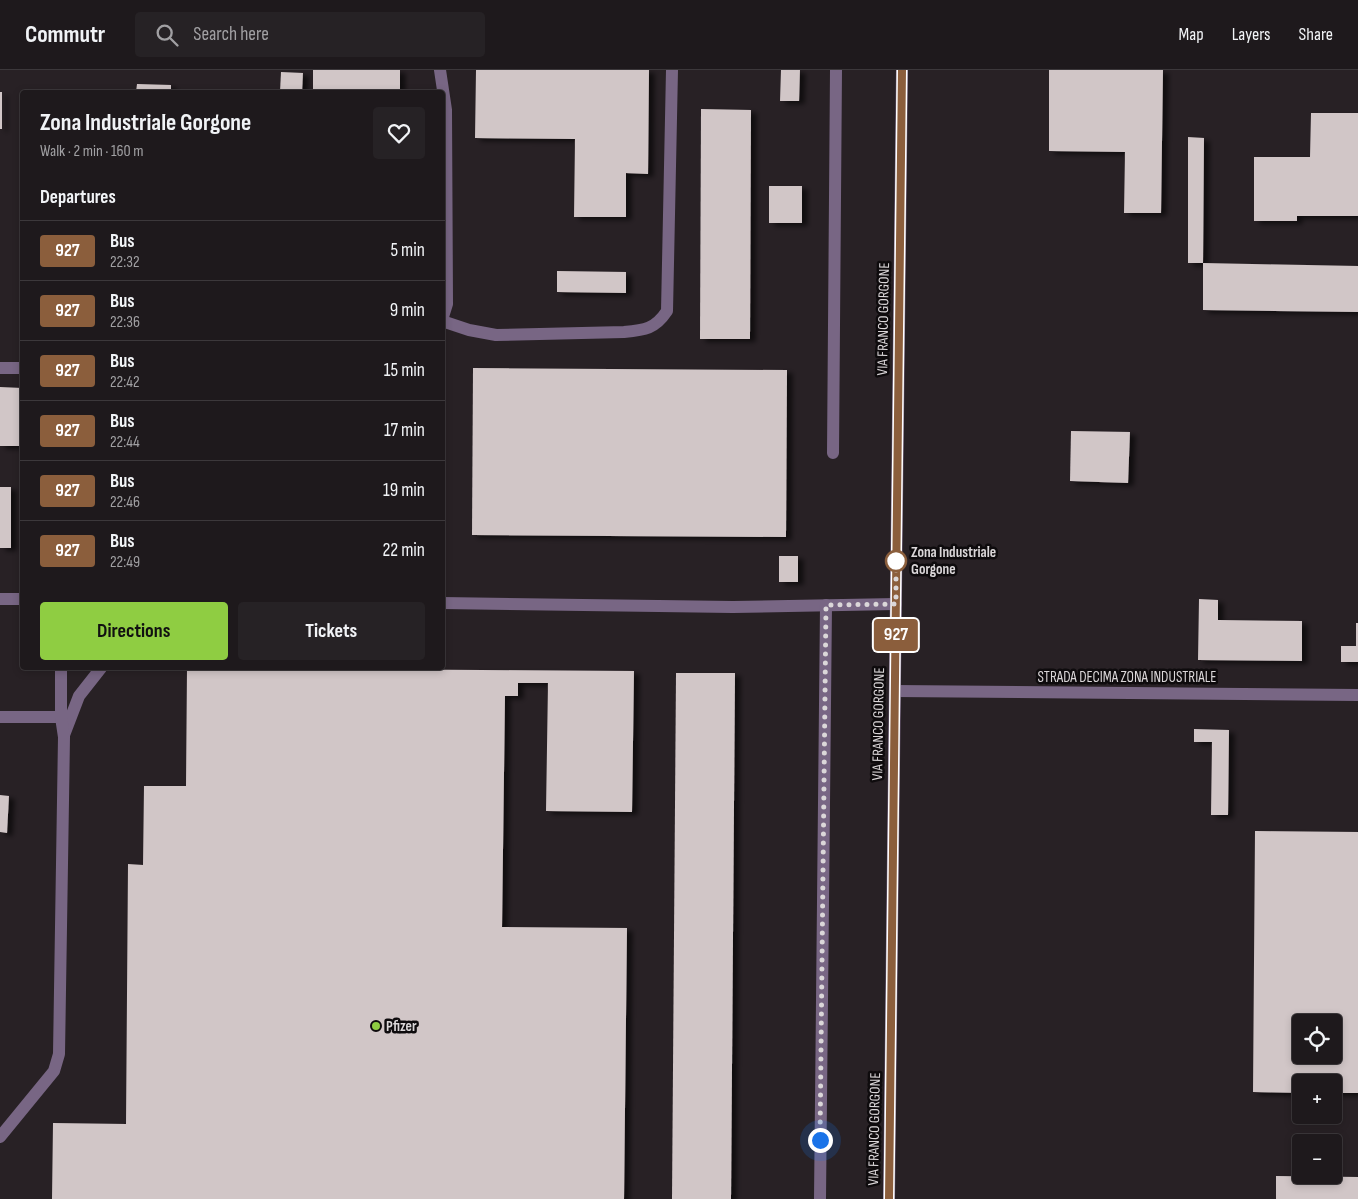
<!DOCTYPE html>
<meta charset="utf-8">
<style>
:root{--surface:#1e191c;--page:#262225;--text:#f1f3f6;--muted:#a1a0a3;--line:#3c383b;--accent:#8fcd42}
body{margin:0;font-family:"Sofia Sans Condensed",sans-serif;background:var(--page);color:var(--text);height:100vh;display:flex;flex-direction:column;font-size:19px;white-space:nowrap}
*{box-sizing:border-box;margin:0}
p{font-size:16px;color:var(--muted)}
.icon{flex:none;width:28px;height:28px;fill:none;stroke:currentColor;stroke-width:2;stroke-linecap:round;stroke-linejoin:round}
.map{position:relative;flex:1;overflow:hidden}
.sheet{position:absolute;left:20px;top:20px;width:425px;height:580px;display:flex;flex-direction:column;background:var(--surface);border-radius:5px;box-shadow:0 2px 8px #0003,0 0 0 1px var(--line)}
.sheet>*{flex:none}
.badge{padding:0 10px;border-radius:4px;font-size:18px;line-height:32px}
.fabs{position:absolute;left:1292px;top:944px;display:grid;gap:10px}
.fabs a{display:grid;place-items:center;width:50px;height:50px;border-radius:5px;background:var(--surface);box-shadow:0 2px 8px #0003,0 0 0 1px var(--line);font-size:25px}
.you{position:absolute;width:25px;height:25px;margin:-12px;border:4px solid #fff;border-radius:50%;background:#1a73e8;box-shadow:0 0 0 8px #1a73e833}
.map>.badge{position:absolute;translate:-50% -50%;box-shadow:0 0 0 2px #fff}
h2{padding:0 20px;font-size:19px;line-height:45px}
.round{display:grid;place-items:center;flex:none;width:52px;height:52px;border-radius:5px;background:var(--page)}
.head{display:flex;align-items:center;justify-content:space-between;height:85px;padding:0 20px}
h1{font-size:24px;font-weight:700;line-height:38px}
.primary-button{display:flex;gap:10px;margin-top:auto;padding:10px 20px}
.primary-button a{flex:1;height:58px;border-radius:5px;background:var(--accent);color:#111;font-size:20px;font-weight:700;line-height:58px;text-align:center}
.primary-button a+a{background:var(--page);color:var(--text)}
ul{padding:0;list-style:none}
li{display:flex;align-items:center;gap:15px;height:60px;padding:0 20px;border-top:1px solid var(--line)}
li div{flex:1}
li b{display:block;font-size:19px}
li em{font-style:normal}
li .badge{min-width:55px;font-weight:700;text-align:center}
header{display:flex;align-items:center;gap:30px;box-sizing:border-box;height:70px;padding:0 25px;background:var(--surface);border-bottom:1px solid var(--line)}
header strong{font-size:24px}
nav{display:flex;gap:28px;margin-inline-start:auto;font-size:18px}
.search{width:350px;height:45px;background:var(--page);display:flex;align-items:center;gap:12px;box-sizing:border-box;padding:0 18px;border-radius:5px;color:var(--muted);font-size:19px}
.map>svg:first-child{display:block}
.building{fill:#d1c6c7;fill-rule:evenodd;filter:url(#shadow)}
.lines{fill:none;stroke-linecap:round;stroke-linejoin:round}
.minor{stroke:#786684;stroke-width:12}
.line-casing{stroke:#fff;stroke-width:11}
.line{stroke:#8b5e3c;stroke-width:8}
.walk{stroke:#dbd7d9;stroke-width:5;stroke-dasharray:0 9}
.stop-dot{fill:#fff;stroke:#8b5e3c;stroke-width:2.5}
.poi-dot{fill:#8fcd42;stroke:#0e0b0d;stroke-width:2}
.labels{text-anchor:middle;stroke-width:5;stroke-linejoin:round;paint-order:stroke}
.street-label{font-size:15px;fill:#dbd7d9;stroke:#0e0b0d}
.stop-label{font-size:15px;font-weight:bold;fill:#dbd7d9;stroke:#0e0b0d;text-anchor:start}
.poi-label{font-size:15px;font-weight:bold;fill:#dbd7d9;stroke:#0e0b0d;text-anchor:start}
</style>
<header>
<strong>Commutr</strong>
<div class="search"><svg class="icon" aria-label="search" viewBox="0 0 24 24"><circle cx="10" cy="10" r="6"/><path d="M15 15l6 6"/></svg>Search here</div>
<nav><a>Map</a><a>Layers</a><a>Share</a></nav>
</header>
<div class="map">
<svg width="1358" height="1129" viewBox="0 0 1358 1129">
<defs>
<filter id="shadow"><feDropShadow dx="5.5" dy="3" stdDeviation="2.5" flood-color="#0009"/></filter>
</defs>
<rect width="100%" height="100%" fill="#282125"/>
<g class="building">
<rect x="313" y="0" width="87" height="22"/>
<path d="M476,0H649L648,104L626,103V147H574L575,69L475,68Z"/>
<path d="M781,0H800L799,31H780Z"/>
<path d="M1049,0H1163L1161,143H1124L1125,82L1049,81Z"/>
<path d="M281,2L303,3L302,22H280Z"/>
<path d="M137,14L171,15V22H136Z"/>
<rect x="0" y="22" width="2" height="37"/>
<path d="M701,39L751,40L750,269H700Z"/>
<path d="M1311,43H1358V146H1297V151H1254V87H1310Z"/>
<path d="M1188,67L1204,68L1203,193L1358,196V242L1203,240V193H1188Z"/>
<rect x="769" y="116" width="33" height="37"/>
<path d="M557,201L626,202V223L557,222Z"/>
<path d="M473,298L787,300L786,467L472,465Z"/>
<path d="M0,317L22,318V376H0Z"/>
<path d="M1071,361L1130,362L1128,413L1070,411Z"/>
<rect x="0" y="417" width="11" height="61"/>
<rect x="779" y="486" width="19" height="26"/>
<path d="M1199,529L1218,530V550L1302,551V591L1198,590Z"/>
<path d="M1356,553H1358V592H1341V576H1356Z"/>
<path d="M187,598L634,601L632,742L546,741L548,613H518V626H505L502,857L627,858L624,1129H52L53,1053L126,1054L128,794L143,795L144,716H186Z"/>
<path d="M676,603H735L731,1129H672Z"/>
<path d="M1194,659L1229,660L1228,745H1211L1212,672H1194Z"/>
<path d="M0,725L9,726L7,763L0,762Z"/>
<path d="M1255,761L1358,762V1023H1334V1012H1301V1023L1253,1022ZM1301,952H1334V985H1301Z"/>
<path d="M1276,1106L1358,1107V1129H1276Z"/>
</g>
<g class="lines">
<g class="minor">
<path d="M440,0L446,40L447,234L442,250"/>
<path d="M442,251L469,260L496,265L624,262C645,260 655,259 667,241L672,0"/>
<path d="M0,298H22"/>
<path d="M833,383L836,0"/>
<path d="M0,529H22"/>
<path d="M442,533L733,537L896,534"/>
<path d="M895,621L1358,625"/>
<path d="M0,647H61"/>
<path d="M64,665L79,626L101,598"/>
<path d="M0,1067L54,1001L59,984L64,667L61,647V598"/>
<path d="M820,1129L826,535"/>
<path d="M889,1129L902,0"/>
</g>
</g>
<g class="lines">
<defs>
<path id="line" d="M889,1129L902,0"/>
</defs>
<use href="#line" class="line-casing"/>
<use href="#line" class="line"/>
<path class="walk" d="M820,1070L826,535L896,534V489V491"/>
</g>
<circle class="stop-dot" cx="896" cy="491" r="10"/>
<circle class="poi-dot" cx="376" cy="956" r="5"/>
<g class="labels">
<g class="street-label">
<text transform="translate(883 249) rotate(-89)" y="5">VIA FRANCO GORGONE</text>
<text x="1127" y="612">STRADA DECIMA ZONA INDUSTRIALE</text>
<text transform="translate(878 654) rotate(-89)" y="5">VIA FRANCO GORGONE</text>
<text transform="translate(874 1059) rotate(-89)" y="5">VIA FRANCO GORGONE</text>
</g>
<g class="stop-label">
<text x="911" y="487">Zona Industriale<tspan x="911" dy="17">Gorgone</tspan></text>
</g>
<g class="poi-label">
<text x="386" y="961">Pfizer</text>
</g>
</g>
</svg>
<div class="fabs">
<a><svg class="icon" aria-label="locate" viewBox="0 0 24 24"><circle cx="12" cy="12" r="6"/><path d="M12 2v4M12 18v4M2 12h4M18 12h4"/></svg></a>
<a>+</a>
<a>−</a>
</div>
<div class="you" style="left:820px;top:1070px"></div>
<b class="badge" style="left:896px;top:565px;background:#8b5e3c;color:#fff">927</b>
<section class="sheet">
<div class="head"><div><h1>Zona Industriale Gorgone</h1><p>Walk · 2 min · 160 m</p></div><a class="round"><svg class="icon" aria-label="heart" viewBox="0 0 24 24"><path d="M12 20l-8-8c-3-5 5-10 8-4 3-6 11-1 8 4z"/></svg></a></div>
<h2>Departures</h2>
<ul>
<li><span class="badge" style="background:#8b5e3c;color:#fff">927</span><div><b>Bus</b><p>22:32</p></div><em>5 min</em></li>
<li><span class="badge" style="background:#8b5e3c;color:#fff">927</span><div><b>Bus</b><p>22:36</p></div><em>9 min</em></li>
<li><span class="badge" style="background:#8b5e3c;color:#fff">927</span><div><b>Bus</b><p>22:42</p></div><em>15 min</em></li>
<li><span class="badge" style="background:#8b5e3c;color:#fff">927</span><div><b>Bus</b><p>22:44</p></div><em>17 min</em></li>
<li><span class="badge" style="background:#8b5e3c;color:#fff">927</span><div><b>Bus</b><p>22:46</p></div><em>19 min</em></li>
<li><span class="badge" style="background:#8b5e3c;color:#fff">927</span><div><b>Bus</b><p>22:49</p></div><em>22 min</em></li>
</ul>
<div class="primary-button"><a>Directions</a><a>Tickets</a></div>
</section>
</div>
